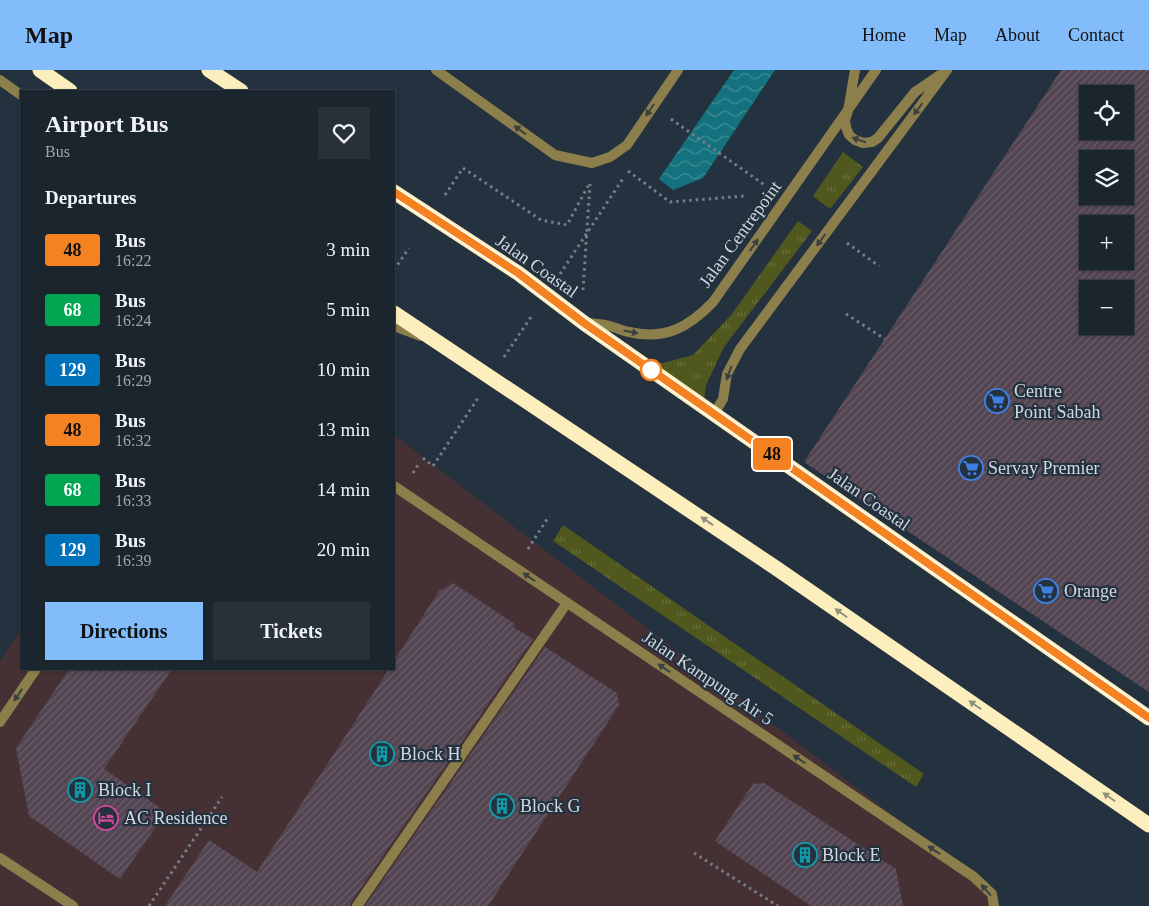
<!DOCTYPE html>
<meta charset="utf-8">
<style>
:root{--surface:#1b252e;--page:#28313a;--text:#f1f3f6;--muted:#a0a5aa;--line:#39424a;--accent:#82bcfa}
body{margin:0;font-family:Georgia,serif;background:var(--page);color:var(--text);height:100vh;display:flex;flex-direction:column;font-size:19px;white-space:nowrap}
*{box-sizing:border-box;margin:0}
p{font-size:16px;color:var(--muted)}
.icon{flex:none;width:28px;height:28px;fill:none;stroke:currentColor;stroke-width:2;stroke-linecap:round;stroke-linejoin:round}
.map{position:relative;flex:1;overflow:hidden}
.side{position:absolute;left:20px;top:20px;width:375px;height:580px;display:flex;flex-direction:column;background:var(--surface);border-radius:0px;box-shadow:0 1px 4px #0004,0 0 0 1px var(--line)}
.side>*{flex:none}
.badge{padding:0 10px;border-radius:4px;font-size:18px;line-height:32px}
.buttons{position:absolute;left:1079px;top:15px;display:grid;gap:10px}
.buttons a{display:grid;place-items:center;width:55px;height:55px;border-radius:0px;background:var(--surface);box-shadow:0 1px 4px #0004,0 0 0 1px var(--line);font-size:25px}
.map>.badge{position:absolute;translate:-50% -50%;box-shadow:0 0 0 2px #fff}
h2{padding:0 25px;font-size:19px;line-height:45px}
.round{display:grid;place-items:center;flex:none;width:52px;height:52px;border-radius:0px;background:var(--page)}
.overview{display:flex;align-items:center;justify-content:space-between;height:85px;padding:0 25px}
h1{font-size:24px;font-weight:600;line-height:38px}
.cta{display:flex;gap:10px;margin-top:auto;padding:10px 25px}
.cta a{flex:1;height:58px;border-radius:0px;background:var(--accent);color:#111;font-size:20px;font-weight:600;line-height:58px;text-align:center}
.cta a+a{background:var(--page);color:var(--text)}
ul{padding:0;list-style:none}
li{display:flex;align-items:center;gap:15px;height:60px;padding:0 25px}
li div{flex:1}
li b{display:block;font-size:19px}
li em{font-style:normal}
li .badge{min-width:55px;font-weight:700;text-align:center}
header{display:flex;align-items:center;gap:30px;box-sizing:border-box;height:70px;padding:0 25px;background:var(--accent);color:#111}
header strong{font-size:24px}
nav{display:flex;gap:28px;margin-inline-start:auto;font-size:18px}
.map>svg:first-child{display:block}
.commercial{fill:#453133}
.grass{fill:url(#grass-tufts)}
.water{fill:url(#water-waves)}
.building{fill:url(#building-hatch);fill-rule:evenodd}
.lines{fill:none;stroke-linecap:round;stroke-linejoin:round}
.path{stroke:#747f8a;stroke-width:3;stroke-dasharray:2.5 4;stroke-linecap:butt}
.street{stroke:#8d7f4b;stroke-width:10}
.highway{stroke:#fceebd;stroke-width:15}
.oneway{fill:#394141}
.oneway2{fill:#90907e}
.line-casing{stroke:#fff;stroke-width:11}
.line{stroke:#f58220;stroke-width:8}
.stop-dot{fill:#fff;stroke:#f58220;stroke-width:2.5}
.labels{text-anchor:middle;stroke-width:4.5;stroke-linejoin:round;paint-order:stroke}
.street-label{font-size:18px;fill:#d0d8e0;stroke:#24313e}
.poi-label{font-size:18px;fill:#d0d8e0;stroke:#24313e;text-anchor:start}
</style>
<header>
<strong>Map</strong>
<nav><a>Home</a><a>Map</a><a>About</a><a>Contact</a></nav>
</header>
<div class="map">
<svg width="1149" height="836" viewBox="0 0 1149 836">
<defs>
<pattern id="grass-tufts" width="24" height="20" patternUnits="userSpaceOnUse" patternTransform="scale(1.25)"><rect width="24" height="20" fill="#51581d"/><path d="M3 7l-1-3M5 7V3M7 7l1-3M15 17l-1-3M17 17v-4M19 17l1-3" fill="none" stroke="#696f3e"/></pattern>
<pattern id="water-waves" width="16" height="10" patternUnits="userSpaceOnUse" patternTransform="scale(1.25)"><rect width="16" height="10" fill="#14727e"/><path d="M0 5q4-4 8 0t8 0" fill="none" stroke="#408c96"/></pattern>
<pattern id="building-hatch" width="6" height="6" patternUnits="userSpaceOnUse" patternTransform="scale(1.25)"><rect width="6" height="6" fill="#524451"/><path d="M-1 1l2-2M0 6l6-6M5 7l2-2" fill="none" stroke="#6a5e6a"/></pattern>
</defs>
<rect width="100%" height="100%" fill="#24313e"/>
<path class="commercial" d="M394,365L974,807L994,836H0V591L21,559V599H394Z"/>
<g class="grass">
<path d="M843,82L863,97L830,139L813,126Z"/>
<path d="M798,151L812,161L724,277L706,315L703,338L641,292L663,293L693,285L732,244Z"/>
<path d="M563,455L924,704L916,717L553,471Z"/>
</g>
<path class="water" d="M734,0H775L703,108L673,120L659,109Z"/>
<g class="building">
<path d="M1061,0H1149V622L804,392ZM1088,24H1125V61H1088ZM1088,89H1125V126H1088ZM1088,154H1125V191H1088ZM1088,219H1125V256H1088Z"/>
<path d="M453,513L515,554L513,557L533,569L351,832L350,836H165L209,770L257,802L389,599H394V591L439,521Z"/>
<path d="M545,577L617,623L619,635L488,836H365Z"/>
<path d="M69,599H172L104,699L166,742L120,809L29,746L16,678Z"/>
<path d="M764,713L896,799L903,836H811L715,771L753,714Z"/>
</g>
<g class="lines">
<g class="path">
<path d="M671,49L766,116"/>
<path d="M628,101L670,132L745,126"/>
<path d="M445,125L463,98L541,150L567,155L588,116"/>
<path d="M847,173L879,196"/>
<path d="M394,200L409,178"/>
<path d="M560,204L624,107"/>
<path d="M583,220L590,114"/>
<path d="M846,244L885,269"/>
<path d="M504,287L533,244"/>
<path d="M423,388L433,396L478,328"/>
<path d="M413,403L418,395"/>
<path d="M528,479L549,446"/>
<path d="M694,783L778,836"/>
<path d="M149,836L222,727"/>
</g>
<g class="street">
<path d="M436,0L555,85L592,93L610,87L627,75L678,0"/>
<path d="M855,0L848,41L845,50L846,57L849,65L855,70L863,73L872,72L878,68L915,22L940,5"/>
<path d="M0,10L21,25"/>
<path d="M587,253C595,254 603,254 610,256C617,258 623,261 629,262C665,270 688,258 713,232L876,0"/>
<path d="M394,256L421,266"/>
<path d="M714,344L723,329L727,304L740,279L947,0"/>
<path d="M394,416L974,807L992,824L994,836"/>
<path d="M0,652L36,599"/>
<path d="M0,788L73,836"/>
<path d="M357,836L567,533"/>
</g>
<g class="highway">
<path d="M40,0L70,21"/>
<path d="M209,0L241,21"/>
<path d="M394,122L518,203L584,253L1149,648"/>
<path d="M394,243L773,496L1149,755"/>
</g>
</g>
<defs><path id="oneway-solid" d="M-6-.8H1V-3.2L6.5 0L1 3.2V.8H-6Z" transform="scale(1.25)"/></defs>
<g class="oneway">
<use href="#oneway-solid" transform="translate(918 39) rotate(127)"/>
<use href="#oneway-solid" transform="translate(650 40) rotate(124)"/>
<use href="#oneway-solid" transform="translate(520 60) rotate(-144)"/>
<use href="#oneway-solid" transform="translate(859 70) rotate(-161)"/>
<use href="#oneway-solid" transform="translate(821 170) rotate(127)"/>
<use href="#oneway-solid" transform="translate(754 175) rotate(-55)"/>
<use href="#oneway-solid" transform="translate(631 262) rotate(11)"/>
<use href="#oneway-solid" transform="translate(729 303) rotate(110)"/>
<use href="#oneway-solid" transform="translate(529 507) rotate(-146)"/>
<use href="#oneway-solid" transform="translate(664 598) rotate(-146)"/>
<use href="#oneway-solid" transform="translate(18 625) rotate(124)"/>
<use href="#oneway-solid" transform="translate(799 689) rotate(-146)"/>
<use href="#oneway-solid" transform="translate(934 780) rotate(-146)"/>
<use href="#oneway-solid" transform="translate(986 820) rotate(-131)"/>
</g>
<g class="oneway2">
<use href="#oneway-solid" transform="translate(707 451) rotate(-146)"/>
<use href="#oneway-solid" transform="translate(841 543) rotate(-145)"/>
<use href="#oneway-solid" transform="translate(975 635) rotate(-145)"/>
<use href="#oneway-solid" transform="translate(1109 727) rotate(-145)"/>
</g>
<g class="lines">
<defs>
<path id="line" d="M394,122L518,203L584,253L1149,648"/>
</defs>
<use href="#line" class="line-casing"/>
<use href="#line" class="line"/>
</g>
<defs>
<symbol id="supermarket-ring" viewBox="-11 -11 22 22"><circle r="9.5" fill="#24313e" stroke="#3f7fe0" stroke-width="1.5"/><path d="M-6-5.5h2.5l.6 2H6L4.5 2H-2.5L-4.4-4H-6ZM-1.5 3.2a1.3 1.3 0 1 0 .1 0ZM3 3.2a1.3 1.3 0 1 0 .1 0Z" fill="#3f7fe0"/></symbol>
<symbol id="building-ring" viewBox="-11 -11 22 22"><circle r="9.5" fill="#24313e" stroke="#0f9aa8" stroke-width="1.5"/><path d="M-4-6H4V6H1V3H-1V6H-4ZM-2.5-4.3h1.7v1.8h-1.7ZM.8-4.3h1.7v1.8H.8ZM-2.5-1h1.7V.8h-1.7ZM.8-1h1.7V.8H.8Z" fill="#0f9aa8"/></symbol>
<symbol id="hotel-ring" viewBox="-11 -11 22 22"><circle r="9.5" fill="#24313e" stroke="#d1479c" stroke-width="1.5"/><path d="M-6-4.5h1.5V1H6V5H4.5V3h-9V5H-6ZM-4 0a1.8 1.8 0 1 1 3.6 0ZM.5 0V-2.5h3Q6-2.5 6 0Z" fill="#d1479c"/></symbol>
</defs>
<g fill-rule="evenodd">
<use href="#supermarket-ring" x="983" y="317" width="28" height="28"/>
<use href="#supermarket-ring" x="957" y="384" width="28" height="28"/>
<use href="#supermarket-ring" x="1032" y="507" width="28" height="28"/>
<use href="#building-ring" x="368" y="670" width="28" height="28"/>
<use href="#building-ring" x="66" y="706" width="28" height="28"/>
<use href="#building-ring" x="488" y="722" width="28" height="28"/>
<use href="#hotel-ring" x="92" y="734" width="28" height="28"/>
<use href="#building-ring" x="791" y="771" width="28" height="28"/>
</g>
<circle class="stop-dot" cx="651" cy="300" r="10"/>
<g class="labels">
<g class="street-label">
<text transform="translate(740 164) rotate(-54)" y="6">Jalan Centrepoint</text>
<text transform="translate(537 196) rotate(35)" y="6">Jalan Coastal</text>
<text transform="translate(869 429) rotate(35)" y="6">Jalan Coastal</text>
<text transform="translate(708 608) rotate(34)" y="6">Jalan Kampung Air 5</text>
</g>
<g class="poi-label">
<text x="1014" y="327">Centre<tspan x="1014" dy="21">Point Sabah</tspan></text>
<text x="988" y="404">Servay Premier</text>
<text x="1064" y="527">Orange</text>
<text x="400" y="690">Block H</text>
<text x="98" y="726">Block I</text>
<text x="520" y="742">Block G</text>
<text x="124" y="754">AC Residence</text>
<text x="822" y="791">Block E</text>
</g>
</g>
</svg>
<div class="buttons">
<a><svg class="icon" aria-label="locate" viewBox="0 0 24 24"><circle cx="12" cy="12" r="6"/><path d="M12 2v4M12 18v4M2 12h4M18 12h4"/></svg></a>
<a><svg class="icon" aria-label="layers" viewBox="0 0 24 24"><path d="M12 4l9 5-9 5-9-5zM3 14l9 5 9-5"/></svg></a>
<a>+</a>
<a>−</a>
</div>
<b class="badge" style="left:772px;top:384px;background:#f58220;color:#111">48</b>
<section class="side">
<div class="overview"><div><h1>Airport Bus</h1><p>Bus</p></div><a class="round"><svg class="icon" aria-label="heart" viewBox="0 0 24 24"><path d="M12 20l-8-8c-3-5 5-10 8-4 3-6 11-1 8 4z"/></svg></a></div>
<h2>Departures</h2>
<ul>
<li><span class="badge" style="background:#f58220;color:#111">48</span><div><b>Bus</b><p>16:22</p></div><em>3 min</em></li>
<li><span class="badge" style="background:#00a651;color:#fff">68</span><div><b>Bus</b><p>16:24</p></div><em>5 min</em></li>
<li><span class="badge" style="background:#0072bc;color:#fff">129</span><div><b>Bus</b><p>16:29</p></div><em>10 min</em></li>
<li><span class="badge" style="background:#f58220;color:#111">48</span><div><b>Bus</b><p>16:32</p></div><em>13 min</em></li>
<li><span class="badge" style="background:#00a651;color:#fff">68</span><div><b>Bus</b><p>16:33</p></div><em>14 min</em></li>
<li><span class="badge" style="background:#0072bc;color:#fff">129</span><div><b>Bus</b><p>16:39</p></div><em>20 min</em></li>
</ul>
<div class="cta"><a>Directions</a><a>Tickets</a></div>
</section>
</div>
